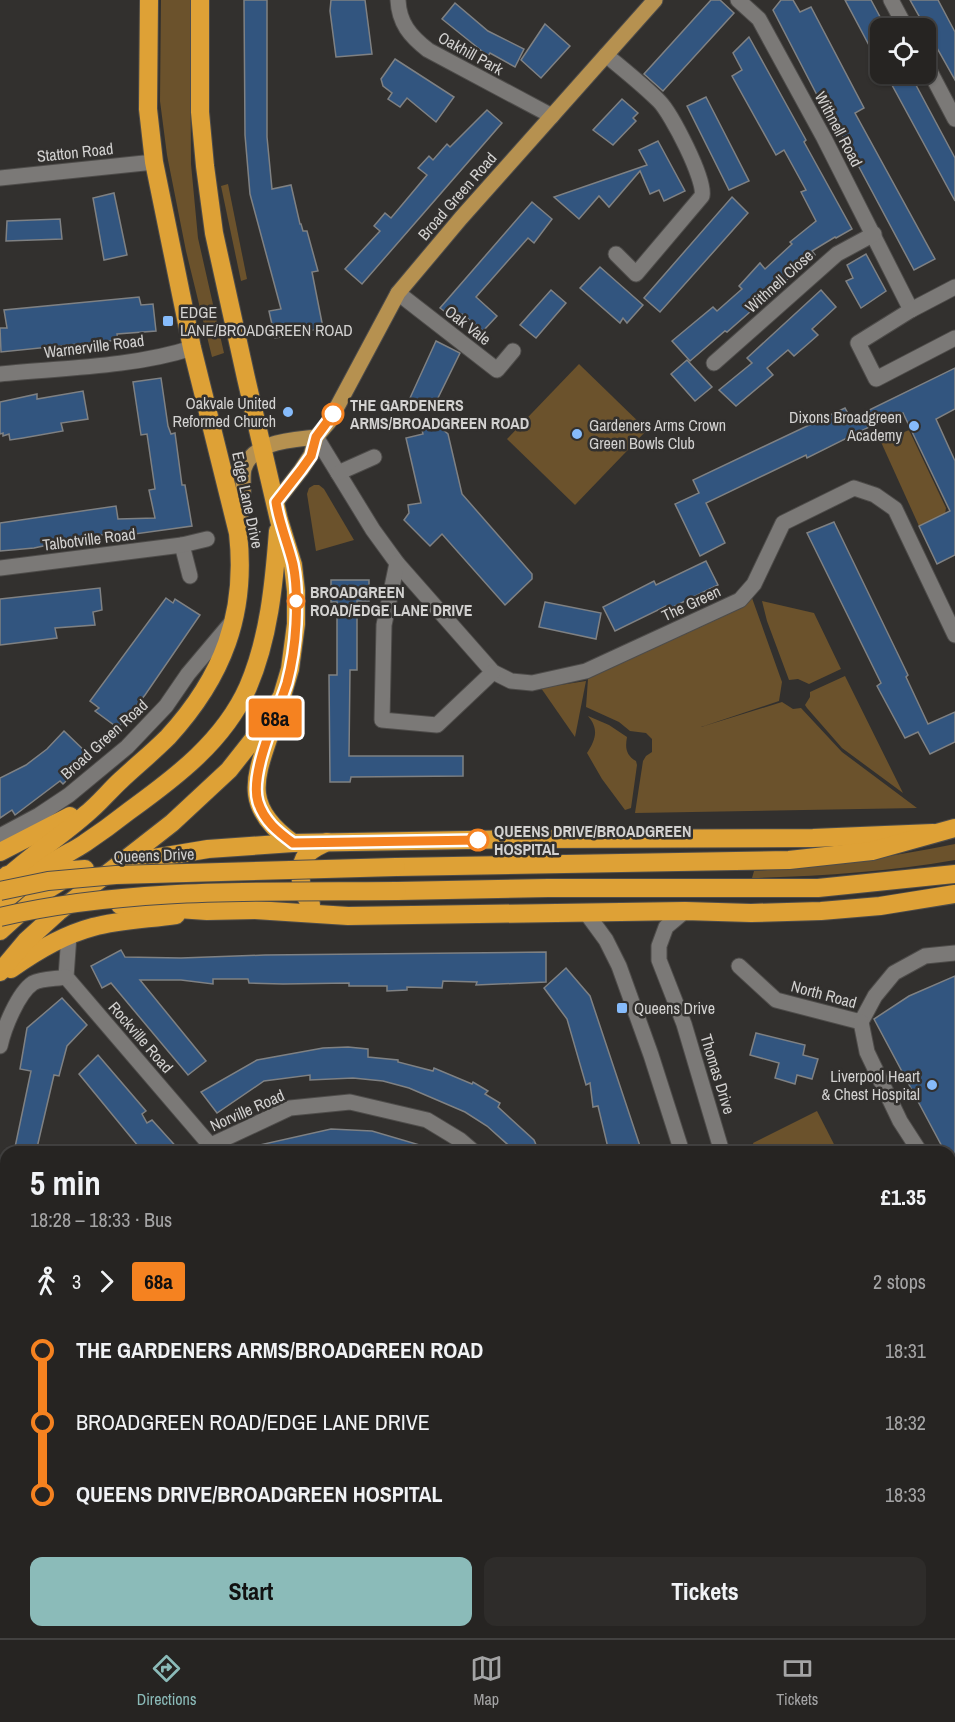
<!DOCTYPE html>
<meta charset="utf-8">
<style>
:root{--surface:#262422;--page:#2e2c2a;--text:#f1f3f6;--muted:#a4a4a5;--line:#424140;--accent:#8bbbb9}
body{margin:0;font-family:"Archivo Narrow",sans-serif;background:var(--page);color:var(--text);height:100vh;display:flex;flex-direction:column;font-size:22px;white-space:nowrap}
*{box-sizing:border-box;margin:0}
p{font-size:20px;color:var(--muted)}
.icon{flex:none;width:33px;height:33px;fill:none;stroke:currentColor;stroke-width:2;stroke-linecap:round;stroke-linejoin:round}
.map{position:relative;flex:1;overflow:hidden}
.panel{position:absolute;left:0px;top:1146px;width:956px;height:492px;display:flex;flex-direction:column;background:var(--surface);border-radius:18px 18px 0 0;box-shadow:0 2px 4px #0004,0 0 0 2px var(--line)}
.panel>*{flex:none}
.badge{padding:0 12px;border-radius:4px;font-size:21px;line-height:39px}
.controls{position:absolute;left:870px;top:18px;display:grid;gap:12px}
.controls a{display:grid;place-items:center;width:66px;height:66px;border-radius:12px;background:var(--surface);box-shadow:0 2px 4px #0004,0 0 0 2px var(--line);font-size:30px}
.map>.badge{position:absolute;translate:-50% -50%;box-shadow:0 0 0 3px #fff}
.legs{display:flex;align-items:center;gap:9px;height:66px;padding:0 30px;font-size:20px}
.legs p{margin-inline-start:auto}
.overview{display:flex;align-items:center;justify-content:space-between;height:102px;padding:0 30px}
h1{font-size:33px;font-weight:700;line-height:45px}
.button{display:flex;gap:12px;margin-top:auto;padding:12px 30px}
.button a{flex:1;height:69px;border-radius:12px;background:var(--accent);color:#111;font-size:24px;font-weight:700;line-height:69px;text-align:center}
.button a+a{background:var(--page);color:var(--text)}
ul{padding:0 30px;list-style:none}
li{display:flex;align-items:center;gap:21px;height:72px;font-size:22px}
li i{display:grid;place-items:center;width:9px;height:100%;margin:0 8px;background:currentColor}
li i::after{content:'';width:15px;height:15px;margin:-8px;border:4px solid;border-radius:50%;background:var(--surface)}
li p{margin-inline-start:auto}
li:first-child i{background:linear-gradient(#0000 50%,currentColor 0)}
li:last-child i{background:linear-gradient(currentColor 50%,#0000 0)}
.dock{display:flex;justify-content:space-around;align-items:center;height:84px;border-top:2px solid var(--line);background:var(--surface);font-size:16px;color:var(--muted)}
.dock a{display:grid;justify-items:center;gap:3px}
.dock .current{color:var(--accent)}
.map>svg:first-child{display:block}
.green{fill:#6b522c}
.building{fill:#32557f;stroke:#7f8183;stroke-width:1.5}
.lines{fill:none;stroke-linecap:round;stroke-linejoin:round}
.minor-casing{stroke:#4e4c4a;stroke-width:17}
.major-casing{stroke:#4e4c4a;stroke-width:17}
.highway-casing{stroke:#4e4c4a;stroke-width:20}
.minor{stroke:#7b7977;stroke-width:15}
.major{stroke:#b69150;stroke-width:15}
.highway{stroke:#dea136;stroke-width:18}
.highway-bridge-casing{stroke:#4e4c4a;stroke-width:20;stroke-linecap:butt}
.highway-bridge{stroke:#dea136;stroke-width:18}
.line-1-casing{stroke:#fff;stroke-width:14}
.line-1{stroke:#f58220;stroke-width:9}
.poi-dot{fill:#86bbfb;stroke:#32302e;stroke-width:2}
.stop-1-dot{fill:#fff;stroke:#f58220;stroke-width:3}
.labels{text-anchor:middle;stroke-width:5;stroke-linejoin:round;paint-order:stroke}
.street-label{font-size:16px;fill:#d2d1d0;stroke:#32302e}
.poi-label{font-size:16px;fill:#d2d1d0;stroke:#32302e;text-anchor:start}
.stop-label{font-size:16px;font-weight:bold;fill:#d2d1d0;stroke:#32302e;text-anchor:start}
</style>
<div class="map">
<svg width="955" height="1638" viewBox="0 0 955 1638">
<rect width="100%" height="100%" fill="#32302e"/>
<g class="green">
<path d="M161,0H190L191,164L198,238L224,353L212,357L186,251L167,155L160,101Z"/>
<path d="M228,184L247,279L241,281L221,186Z"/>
<path d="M579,364L647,430L575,505L507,439Z"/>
<path d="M909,430L946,508L945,514L919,526L881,442Z"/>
<path d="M314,485H319L324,489L354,540L316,551L307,494L309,488Z"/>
<path d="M752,598L782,682L779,701L701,727L782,702L793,709L801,708L842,752L917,808L635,813L643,761L646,756L652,752V739L646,733L630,731L619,722L586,707L588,679Z"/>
<path d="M762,601L814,613L841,669L809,684L798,679L789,680L767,621Z"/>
<path d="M845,676L903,793L842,748L807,708L805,705L810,697V692Z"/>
<path d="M586,681L575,737L541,688Z"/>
<path d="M588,716L609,725L627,737C625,748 626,755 636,761L637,765L631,808L625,810L602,779L587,753C596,739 599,729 588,716Z"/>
<path d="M955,844V860C887,872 821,876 752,878L754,871C822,866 888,858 955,844Z"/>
<path d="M817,1111L838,1152H756L753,1143Z"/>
<path d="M950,1369L955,1379V1638H924L921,1632H950Z"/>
</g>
<g class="building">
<path d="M244,0H267V137L272,189L291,185L300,224H301L303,231H307L318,271L312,272L323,328L275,338L269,311L281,309L250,194L245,135Z"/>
<path d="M331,0H365L372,54L336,57L330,11Z"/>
<path d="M711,0H720L734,13L663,91L644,74Z"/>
<path d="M781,0H793L800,12L811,7L864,108L855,113L935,259L914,270L836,124L833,126L773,10Z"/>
<path d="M845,0H871L886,28H880V66Z"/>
<path d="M910,0H938L955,32V80Z"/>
<path d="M455,3L488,31L524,49L515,67L490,53L488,56L442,19Z"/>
<path d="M545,24L570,46L541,78L521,60Z"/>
<path d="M749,37L806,140L804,142L852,229L836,238L835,237L812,251L815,255L727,332L725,331L690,361L672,341L713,307L717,311L742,289L739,286L760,263L765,269L792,244L790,242L816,221L801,192L806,190L784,150L776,155L732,76L742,70L733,53Z"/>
<path d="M395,59L454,97L436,122L407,98L400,107L388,99L392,93L383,86L381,79Z"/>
<path d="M886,74H910L955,158V201Z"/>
<path d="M706,97L749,181L729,190L687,106Z"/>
<path d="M622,99L638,113L633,118L636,121L613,145L593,130Z"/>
<path d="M487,110L502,123L362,284L345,269L380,231L374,226L385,213L391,218L427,175L418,168L429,156L433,160L447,144L450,147Z"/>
<path d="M658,141L685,191L664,201L659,190L650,194L640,171L609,207L599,196L579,219L554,197L647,165L639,150Z"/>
<path d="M114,193L127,255L104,260L93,198Z"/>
<path d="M732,197L748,213L660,312L644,298Z"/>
<path d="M532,202L552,219L534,243L528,238L476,297L497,316L483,331L462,314L456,320L440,308Z"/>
<path d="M60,219L62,239L6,241L7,221Z"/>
<path d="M866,254L886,291L861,308L846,281L853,278L847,265Z"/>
<path d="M600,267L643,305L627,323L623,318L620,323L580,288Z"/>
<path d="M551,290L566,303L536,338L520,325Z"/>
<path d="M821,290L836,307L812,329L818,335L794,356L788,350L767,368L773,375L736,406L719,390L752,363L747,358Z"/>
<path d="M139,297L141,305L153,304L156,331L117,334L118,340L1,352L0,328H7L4,310Z"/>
<path d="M436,341L460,353L433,408L410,398Z"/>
<path d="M687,360L712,387L695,401L671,374Z"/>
<path d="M955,368V409L936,419L955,461V555L937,564L919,526L950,511L903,413L882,424L881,421L807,458L806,455L706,503L725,543L700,556L675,504L699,493L693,480L845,408L851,419Z"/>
<path d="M161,378L168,426L171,434L175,433L182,485H185L192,526L135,534V530L81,538L34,548L0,551V523L116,506L118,519L155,518L149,490L155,489L147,434L141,435L133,382Z"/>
<path d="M83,391L88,419L61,423L63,431L23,438L10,440L9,434L3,436V433L0,434V402L37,394V399Z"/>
<path d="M435,423L448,434L462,494L532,574V579L505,605L442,534L430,546L404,520L409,513L408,505L421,503L406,438L423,434L421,426Z"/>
<path d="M834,522L908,675L906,677L928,724L955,712V742L930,754L918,732L905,738L877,686L881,683L807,533Z"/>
<path d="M706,561L718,585L667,610L666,606L615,631L603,607L654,581L656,585Z"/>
<path d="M331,580H369V601H357V670H350L349,756H463V776L351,777L350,782H330L329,675H337V602H331Z"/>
<path d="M100,588L102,610L93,612L95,625L55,628L57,638L0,645V599Z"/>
<path d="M166,598L173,603L175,599L200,615L145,695L118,728L95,711L99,708L90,701Z"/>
<path d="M545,602L601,613L596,639L539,627Z"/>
<path d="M64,731L91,757L63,784L60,781L15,815L12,810L0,818V778L26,765L47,749Z"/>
<path d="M121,950L125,957L181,958L265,955L546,952V982L476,985L477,982L443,981L442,988L407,987V990L387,991V986H349V983L283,984L249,983L248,979H213V984L181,980H140L206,1061L188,1075L111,983L102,988L91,966Z"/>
<path d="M566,968L590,996L642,1152H609L598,1106L593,1107L590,1083L586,1085L567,1019L544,988Z"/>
<path d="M955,976V1171L950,1161V1152H945L874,1019L909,996Z"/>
<path d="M62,998L87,1025L67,1046L59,1076L54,1075L36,1152H14L31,1071L20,1069L27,1028Z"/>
<path d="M756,1033L805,1045L803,1055L818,1059L812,1079L797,1075L795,1084L775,1078L779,1063L750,1055Z"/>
<path d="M348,1047L368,1049V1057L398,1060V1062L433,1071L434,1068L472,1084L473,1082L488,1091L485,1094L500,1103L498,1107L534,1140L539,1152H516L487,1126L465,1112L409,1088L383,1081L353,1078L310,1080V1075L264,1081L217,1113L201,1092L257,1060L323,1048Z"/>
<path d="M98,1055L146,1111L142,1114L147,1123L152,1120L181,1152H143L79,1074Z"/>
<path d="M331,1129L372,1131L430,1148V1152H256L255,1146Z"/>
</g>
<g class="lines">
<defs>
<g id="minor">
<path d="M398,0C399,23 410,36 428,50L552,116"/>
<path d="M738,0L759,19L824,138L911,310"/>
<path d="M891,0L906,28"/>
<path d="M606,55C624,70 643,85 659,101C671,113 706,180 702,196L636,274L616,254"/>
<path d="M926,64L955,119"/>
<path d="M0,178L154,162"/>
<path d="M955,287L911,310L858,343L876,379L955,338"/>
<path d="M398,293L497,370L513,351"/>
<path d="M714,363L837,254L874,234"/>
<path d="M0,374C61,368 134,367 192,348"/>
<path d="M316,437L373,530L397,563L493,672L511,681L532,683L586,671L740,600L754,584L783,523L854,488L875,495L895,509L955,635"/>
<path d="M338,473L374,457"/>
<path d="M182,545L190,576"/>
<path d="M397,563L384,625L382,720L437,725L493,672"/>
<path d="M0,568L182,545L207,539"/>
<path d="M0,836L39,815L69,795L127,747L166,706L188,674L231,623"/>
<path d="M685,911L666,927L659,946V960L684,1024L722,1152"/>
<path d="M587,914L606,940L619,966L651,1055L682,1152"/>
<path d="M69,935L66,977L216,1152"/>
<path d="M739,966L776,1000L861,1022L875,996L894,973L925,956L955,953"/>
<path d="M861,1022L867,1052L900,1121L920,1152"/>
<path d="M0,1046C4,1028 18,993 33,983C42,978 57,979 66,977"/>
<path d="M206,1152L211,1145L290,1108L350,1102L427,1120L460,1140L474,1152"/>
<path d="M950,1202L955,1213"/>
<path d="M0,1555L6,1557"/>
<path d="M193,1632L208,1638"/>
<path d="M836,1632L839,1638"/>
<path d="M886,1632L888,1638"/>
<path d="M379,1638L466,1632"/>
</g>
<g id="major">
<path d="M276,502L301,470L311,455L316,437L329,422L398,293L461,218L655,0"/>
<path d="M239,529C240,518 243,507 243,496C244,488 242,477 244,469C252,441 293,440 316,437"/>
</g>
<g id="highway">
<path d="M275,718C258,773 237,803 293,843"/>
<path d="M0,852L70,816"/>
<path d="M124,863L208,849L293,843L529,839L813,838L933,833"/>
<path d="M396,867L789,860L872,851L955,828"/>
<path d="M7,875L85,869"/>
<path d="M0,884C26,858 58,839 85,815C98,805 109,791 121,780C136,766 153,752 168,737C223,677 247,614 238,533L192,348L154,162L148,109L149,0"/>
<path d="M397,891L548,888H818L955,874"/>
<path d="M0,904C18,890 35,874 53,862C63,855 75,850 85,843C100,833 115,822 129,811C176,777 224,741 248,687C269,638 274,584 278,531"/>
<path d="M311,904C301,893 297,873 304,859C308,850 319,846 327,842"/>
<path d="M120,905L207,911L255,910L348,916L685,911L751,913L821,911L880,906L955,894"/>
<path d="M0,931L42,893L66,878"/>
<path d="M11,969C36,951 63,935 93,927C119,920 149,919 176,915"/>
<path d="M0,972L26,941L58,912L172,823L229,770L266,723L282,696L290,669L296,624V591L293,565L279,520L246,378L214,233L205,166L200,112V0"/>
</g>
</defs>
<use href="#minor" class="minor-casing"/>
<use href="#major" class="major-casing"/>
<use href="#highway" class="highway-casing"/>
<use href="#minor" class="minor"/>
<use href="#major" class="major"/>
<use href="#highway" class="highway"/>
<defs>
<g id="highway-bridge">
<path d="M0,891L48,881L116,875L396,867"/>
<path d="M0,917C129,887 265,892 397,891"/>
</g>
</defs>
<use href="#highway-bridge" class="highway-bridge-casing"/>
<use href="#highway-bridge" class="highway-bridge"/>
</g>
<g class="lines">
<defs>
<path id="line-1" d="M333,414L316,437L311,456L301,470L276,502C279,523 288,543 293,564C297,583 297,604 296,624C295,643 292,664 287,683C278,712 249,774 258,802C264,821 278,832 293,843L478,840"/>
</defs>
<use href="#line-1" class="line-1-casing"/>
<use href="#line-1" class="line-1"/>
</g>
<g class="poi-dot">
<rect x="162" y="315" width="12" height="12" rx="3"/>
<circle cx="288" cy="412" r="6"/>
<circle cx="914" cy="426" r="6"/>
<circle cx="577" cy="434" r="6"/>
<rect x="616" y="1002" width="12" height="12" rx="3"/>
<circle cx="932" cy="1085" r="6"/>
</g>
<g class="stop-1-dot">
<circle cx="333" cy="414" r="10"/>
<circle cx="296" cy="601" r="8"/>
<circle cx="478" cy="840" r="10"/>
</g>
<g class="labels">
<g class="street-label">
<text transform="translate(471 53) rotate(29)" y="6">Oakhill Park</text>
<text transform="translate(839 129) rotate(62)" y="6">Withnell Road</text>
<text transform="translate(75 152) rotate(-6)" y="6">Statton Road</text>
<text transform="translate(457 196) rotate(-49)" y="6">Broad Green Road</text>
<text transform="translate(779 281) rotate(-42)" y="6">Withnell Close</text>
<text transform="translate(468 325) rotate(38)" y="6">Oak Vale</text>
<text transform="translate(94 346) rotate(-7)" y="6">Warnerville Road</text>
<text transform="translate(248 500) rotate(78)" y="6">Edge Lane Drive</text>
<text transform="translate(89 539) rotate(-7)" y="6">Talbotville Road</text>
<text transform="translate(691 603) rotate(-25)" y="6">The Green</text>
<text transform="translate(104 739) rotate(-42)" y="6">Broad Green Road</text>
<text transform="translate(154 855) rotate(-2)" y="6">Queens Drive</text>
<text transform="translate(824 994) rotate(15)" y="6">North Road</text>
<text transform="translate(141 1037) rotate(49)" y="6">Rockville Road</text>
<text transform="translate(718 1074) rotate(73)" y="6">Thomas Drive</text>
<text transform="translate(247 1110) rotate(-24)" y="6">Norville Road</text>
</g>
<g class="poi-label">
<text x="180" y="318">EDGE<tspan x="180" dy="18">LANE/BROADGREEN ROAD</tspan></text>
<text x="276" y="409" text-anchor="end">Oakvale United<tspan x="276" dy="18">Reformed Church</tspan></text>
<text x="902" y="423" text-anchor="end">Dixons Broadgreen<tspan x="902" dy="18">Academy</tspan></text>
<text x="589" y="431">Gardeners Arms Crown<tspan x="589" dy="18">Green Bowls Club</tspan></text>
<text x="634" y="1014">Queens Drive</text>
<text x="920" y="1082" text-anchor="end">Liverpool Heart<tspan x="920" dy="18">&amp; Chest Hospital</tspan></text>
</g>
<g class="stop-label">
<text x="350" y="411">THE GARDENERS<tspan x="350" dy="18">ARMS/BROADGREEN ROAD</tspan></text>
<text x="310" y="598">BROADGREEN<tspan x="310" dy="18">ROAD/EDGE LANE DRIVE</tspan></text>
<text x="494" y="837">QUEENS DRIVE/BROADGREEN<tspan x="494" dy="18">HOSPITAL</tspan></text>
</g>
</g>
</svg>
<div class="controls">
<a><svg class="icon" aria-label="locate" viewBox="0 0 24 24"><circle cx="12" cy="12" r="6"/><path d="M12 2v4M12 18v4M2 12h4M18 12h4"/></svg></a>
</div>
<b class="badge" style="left:275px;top:718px;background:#f58220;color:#111">68a</b>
<section class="panel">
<div class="overview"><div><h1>5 min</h1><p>18:28 – 18:33 · Bus</p></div><b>£1.35</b></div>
<div class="legs"><svg class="icon" aria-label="walk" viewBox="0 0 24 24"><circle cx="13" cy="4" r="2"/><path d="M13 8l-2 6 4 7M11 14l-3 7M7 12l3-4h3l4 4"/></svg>3<svg class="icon" aria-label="forward" viewBox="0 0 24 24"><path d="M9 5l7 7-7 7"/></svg><b class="badge" style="background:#f58220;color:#111">68a</b><p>2 stops</p></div>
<ul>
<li><i style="color:#f58220"></i><b>THE GARDENERS ARMS/BROADGREEN ROAD</b><p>18:31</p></li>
<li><i style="color:#f58220"></i><span>BROADGREEN ROAD/EDGE LANE DRIVE</span><p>18:32</p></li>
<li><i style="color:#f58220"></i><b>QUEENS DRIVE/BROADGREEN HOSPITAL</b><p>18:33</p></li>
</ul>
<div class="button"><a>Start</a><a>Tickets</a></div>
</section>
</div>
<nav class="dock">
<a class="current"><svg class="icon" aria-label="directions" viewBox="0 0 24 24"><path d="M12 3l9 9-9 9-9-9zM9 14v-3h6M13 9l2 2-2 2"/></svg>Directions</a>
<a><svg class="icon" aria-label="map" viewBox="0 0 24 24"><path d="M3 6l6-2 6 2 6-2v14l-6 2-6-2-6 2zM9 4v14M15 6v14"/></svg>Map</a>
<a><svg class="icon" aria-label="tickets" viewBox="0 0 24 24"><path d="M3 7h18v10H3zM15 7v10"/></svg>Tickets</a>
</nav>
